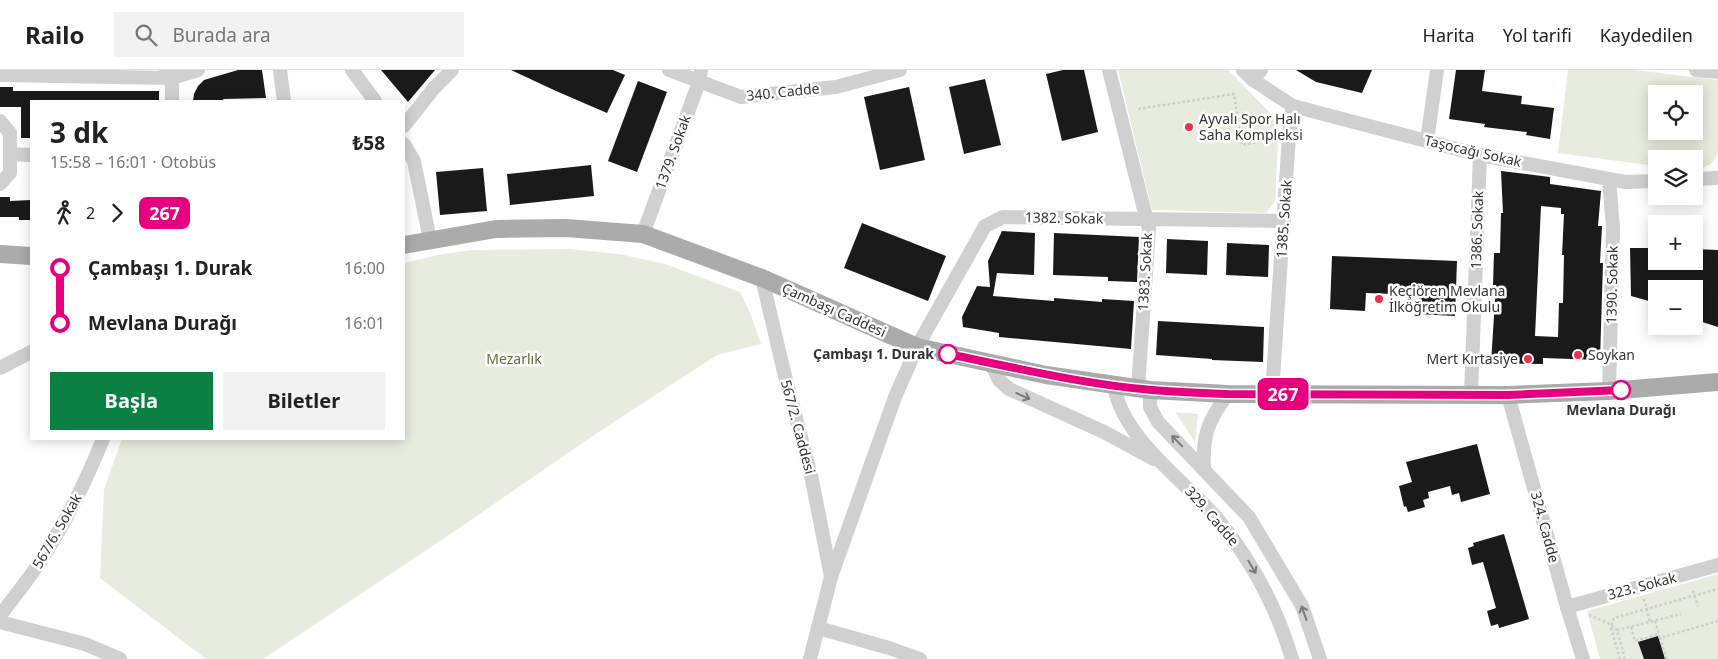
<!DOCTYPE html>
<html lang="tr">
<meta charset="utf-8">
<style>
:root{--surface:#fff;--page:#f2f2f2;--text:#222;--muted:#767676;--line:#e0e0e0;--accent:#0b8043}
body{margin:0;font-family:"Noto Sans",sans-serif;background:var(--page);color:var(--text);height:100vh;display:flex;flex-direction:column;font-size:19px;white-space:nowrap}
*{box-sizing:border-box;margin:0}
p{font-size:16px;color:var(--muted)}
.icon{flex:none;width:28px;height:28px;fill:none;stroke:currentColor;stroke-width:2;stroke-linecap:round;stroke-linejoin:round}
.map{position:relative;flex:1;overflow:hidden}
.drawer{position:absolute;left:30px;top:30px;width:375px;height:340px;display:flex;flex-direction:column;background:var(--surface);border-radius:0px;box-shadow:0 2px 12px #0003}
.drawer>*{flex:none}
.badge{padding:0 10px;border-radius:8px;font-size:18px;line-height:32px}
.tools{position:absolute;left:1648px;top:15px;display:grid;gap:10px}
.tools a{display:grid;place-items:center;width:55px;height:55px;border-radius:0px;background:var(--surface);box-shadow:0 2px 12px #0003;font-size:25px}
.map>.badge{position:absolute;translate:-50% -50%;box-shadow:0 0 0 2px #fff}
.legs{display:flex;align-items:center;gap:8px;height:55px;padding:0 20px;font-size:16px}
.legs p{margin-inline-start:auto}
.summary{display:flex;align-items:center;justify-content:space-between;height:85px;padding:0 20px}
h1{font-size:28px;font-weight:700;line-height:38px}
.action{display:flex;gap:10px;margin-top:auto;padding:10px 20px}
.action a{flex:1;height:58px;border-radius:0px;background:var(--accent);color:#fff;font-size:20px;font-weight:700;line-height:58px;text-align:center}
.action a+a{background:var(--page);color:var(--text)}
ul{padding:0 20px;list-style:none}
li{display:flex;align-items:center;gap:18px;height:55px;font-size:19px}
li i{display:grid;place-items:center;width:8px;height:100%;margin:0 6px;background:currentColor}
li i::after{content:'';width:12px;height:12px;margin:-6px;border:4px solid;border-radius:50%;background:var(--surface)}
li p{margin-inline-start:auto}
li:first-child i{background:linear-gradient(#0000 50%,currentColor 0)}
li:last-child i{background:linear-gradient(currentColor 50%,#0000 0)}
header{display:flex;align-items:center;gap:30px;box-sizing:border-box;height:70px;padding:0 25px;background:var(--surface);border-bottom:1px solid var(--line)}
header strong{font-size:24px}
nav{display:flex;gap:28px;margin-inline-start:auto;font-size:18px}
.search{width:350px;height:45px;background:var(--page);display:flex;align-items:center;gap:12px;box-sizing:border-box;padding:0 18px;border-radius:0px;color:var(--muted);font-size:19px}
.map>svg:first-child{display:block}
.green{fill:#e7ecde;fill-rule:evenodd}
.building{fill:#1a1a1a;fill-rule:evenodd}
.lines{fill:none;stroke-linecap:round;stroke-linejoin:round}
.path{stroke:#cdcdcd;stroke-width:2.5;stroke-dasharray:2.5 2.5;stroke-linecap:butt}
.minor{stroke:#d0d0d0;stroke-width:14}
.major{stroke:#ababab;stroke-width:18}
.oneway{stroke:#7a7a7a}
.line-1-casing{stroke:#fff;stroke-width:11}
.line-1{stroke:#e6007e;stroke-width:8}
.poi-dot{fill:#f02e4e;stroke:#fff;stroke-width:2}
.stop-1-dot{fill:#fff;stroke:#e6007e;stroke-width:2.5}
.labels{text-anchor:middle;stroke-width:5;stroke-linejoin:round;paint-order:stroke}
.street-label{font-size:14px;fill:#333;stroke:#fff}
.poi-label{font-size:14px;fill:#333;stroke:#fff;text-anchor:start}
.stop-label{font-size:14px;font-weight:bold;fill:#333;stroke:#fff;text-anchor:end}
.park-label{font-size:14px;fill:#5a723c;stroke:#fff}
</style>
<header>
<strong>Railo</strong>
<div class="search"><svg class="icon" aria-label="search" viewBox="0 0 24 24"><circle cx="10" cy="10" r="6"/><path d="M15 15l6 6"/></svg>Burada ara</div>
<nav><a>Harita</a><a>Yol tarifi</a><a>Kaydedilen</a></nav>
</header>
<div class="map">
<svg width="1718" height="589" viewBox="0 0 1718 589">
<rect width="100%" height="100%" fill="#fff"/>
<g class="green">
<path d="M1118,0H1228L1279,52L1275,131L1266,143L1152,140Z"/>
<path d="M1568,0H1635L1718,10V82C1715,94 1705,98 1694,100V89H1656V96L1558,83ZM1656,24H1694V61H1656Z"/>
<path d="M569,179L619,184L665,194L740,222L750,243L761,274L717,285L600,361L449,465L263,589H206L100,508L104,419L122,369H404V193L443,184L472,180Z"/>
<path d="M1175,342L1198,344L1195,372Z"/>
<path d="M1718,504V589H1600L1587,541Z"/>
</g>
<g class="building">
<path d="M238,0H262L266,28L223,29L224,31H193L194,24L198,16L204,10Z"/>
<path d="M381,0H435L408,32Z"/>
<path d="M511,0H613L625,5L607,43L556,21Z"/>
<path d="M1063,0H1084L1098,62L1062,71L1046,4Z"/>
<path d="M1296,0H1372L1362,23L1316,12Z"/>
<path d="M1456,0H1485L1482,21L1522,26L1521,34L1554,38L1550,69L1526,65L1527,62L1484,57L1485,54L1449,49Z"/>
<path d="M985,9L1001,75L964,84L949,17Z"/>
<path d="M638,11L667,22L637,102L608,91Z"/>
<path d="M0,17H13V21H159V31H31V68H21V37H0Z"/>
<path d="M909,17L925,90L880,100L864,27Z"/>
<path d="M591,95L594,126L510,135L507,104Z"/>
<path d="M483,98L487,141L440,145L436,102Z"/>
<path d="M1501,101L1550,107V114L1601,121L1598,156H1602L1600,193H1603L1600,290L1543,288V294L1491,293L1496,215H1493L1494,183H1500L1501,143H1503ZM1541,136L1561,138V144H1564L1562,185H1564L1563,233H1559L1558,267L1535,266Z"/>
<path d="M0,127H10V131L31,130V150H19V147H0Z"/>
<path d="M862,153L946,186L928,231L844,198Z"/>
<path d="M1002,161L1035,163L1034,205L997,203L993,226L1054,231V228L1102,232V229L1134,231L1131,279L999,267V263L963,257L962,247L977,216L990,217L988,191Z"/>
<path d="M1054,163L1139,167L1137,212L1108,211V207L1053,205Z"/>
<path d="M1167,169L1208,171L1207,205L1166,203Z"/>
<path d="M1227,173L1269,175L1268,207L1226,205Z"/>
<path d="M1630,178H1656V191H1694V179L1718,180V257L1696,250L1698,244L1694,242V219H1656V233L1631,226Z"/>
<path d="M1332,186L1457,191L1455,246L1418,244L1419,225L1366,223L1365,241L1330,239Z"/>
<path d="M1158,251L1264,257L1263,292L1212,290V289L1156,285Z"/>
<path d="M1477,374L1490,424L1461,432L1459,423L1452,425L1450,416L1428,422L1429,428L1423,430L1425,437L1408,442L1406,436L1404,437L1399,416L1412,412L1406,392Z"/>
<path d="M1504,464L1529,549L1499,558L1498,554L1491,556L1487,541L1496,538L1483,492L1472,495L1468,478L1474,476L1473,473Z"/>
<path d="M1658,566L1665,589H1644L1638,572Z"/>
</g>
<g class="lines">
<g class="path">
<path d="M1138,39L1234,24L1242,75L1278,68"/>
<path d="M1693,521L1698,536"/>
<path d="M1644,529L1650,552"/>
<path d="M1589,545L1608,553L1617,560"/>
<path d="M1655,551L1660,568"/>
<path d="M1631,557L1635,571L1659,564"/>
<path d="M1620,589L1611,558L1614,548L1718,519"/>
<path d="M1625,589L1617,560L1681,544"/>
<path d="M1667,589L1660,568L1718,551"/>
</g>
<g class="minor">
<path d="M280,0L284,31"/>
<path d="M352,0L375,31"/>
<path d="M669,0L741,27L836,17L900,0"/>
<path d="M1109,0L1149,159L1138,318"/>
<path d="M1243,0L1253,10L1293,36L1289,66L1272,324"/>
<path d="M1696,0L1718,2"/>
<path d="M166,2L172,8V31"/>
<path d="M0,5L172,8L198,0"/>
<path d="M1253,10L1261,0"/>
<path d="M1293,36L1480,85L1625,112L1656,111"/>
<path d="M0,51L10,63V103L0,114"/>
<path d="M404,56L434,18L452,0"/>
<path d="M1427,71L1437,0"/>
<path d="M404,74L414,91L430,170"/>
<path d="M10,84L31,85"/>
<path d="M1609,109L1613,158L1609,321"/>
<path d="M1694,109L1718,108"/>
<path d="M643,164L699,12L701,0"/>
<path d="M762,208L783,298L812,410L831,507"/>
<path d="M991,293L999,310L1009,319L1104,362L1154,389"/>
<path d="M0,298L31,282"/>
<path d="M1114,315C1122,369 1186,411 1220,452C1253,493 1277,538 1292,589"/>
<path d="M1150,320V337L1158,352L1249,447L1302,536L1320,589"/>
<path d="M1471,324L1480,85"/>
<path d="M1508,325L1567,537L1583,589"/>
<path d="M1204,399C1202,366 1208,350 1228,324"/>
<path d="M1567,537L1718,495"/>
<path d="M0,546C12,529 26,513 37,496C64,456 85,414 103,369"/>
<path d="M0,552L85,574L120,589"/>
<path d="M818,558L889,578L920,589"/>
<path d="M810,589L831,507L895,327L917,277L985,156L1003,147L1284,151"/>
</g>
<g class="major">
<path d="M404,175L496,159L566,158L643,164L762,208L917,277L1046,305L1150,320L1228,324L1508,325L1609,321L1718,312"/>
<path d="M0,184L31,186"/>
</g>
</g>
<defs><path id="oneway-shaft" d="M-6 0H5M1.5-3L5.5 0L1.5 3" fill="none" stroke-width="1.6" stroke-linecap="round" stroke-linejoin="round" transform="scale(1.25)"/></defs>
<g class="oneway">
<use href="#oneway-shaft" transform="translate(1023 326) rotate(24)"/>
<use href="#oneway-shaft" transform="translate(1177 371) rotate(-134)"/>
<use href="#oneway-shaft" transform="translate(1252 497) rotate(59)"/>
<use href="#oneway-shaft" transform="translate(1304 543) rotate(-110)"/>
</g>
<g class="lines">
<defs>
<path id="line-1" d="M948,284C1016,298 1083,314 1152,320C1177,322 1203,323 1228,324L1508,325L1621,320"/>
</defs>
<use href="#line-1" class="line-1-casing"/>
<use href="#line-1" class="line-1"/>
</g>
<g class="poi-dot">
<circle cx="1189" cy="57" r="5"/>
<circle cx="1379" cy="229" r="5"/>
<circle cx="1578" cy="285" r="5"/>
<circle cx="1528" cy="289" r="5"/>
</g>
<g class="stop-1-dot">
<circle cx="948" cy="284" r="9"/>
<circle cx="1621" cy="320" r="9"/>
</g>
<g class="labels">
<g class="street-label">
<text transform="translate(783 22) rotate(-6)" y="5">340. Cadde</text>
<text transform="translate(1473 81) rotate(13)" y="5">Taşocağı Sokak</text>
<text transform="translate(673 82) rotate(-70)" y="5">1379. Sokak</text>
<text transform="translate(1064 148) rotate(1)" y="5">1382. Sokak</text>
<text transform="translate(1284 149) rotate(-86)" y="5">1385. Sokak</text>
<text transform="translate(1477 160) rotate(-88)" y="5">1386. Sokak</text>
<text transform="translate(1145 202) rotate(-87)" y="5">1383. Sokak</text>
<text transform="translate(1612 215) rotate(-89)" y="5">1390. Sokak</text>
<text transform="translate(834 240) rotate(24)" y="5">Çambaşı Caddesi</text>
<text transform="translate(798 357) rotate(75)" y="5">567/2. Caddesi</text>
<text transform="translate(1212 446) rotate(49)" y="5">329. Cadde</text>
<text transform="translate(1545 457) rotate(75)" y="5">324. Cadde</text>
<text transform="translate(57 461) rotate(-60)" y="5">567/6. Sokak</text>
<text transform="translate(1642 516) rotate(-15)" y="5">323. Sokak</text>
</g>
<g class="poi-label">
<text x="1199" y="54">Ayvalı Spor Halı<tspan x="1199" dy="16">Saha Kompleksi</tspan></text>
<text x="1389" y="226">Keçiören Mevlana<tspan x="1389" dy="16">İlköğretim Okulu</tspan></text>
<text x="1588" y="290">Soykan</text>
<text x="1518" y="294" text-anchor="end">Mert Kırtasiye</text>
</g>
<g class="stop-label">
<text x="934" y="289">Çambaşı 1. Durak</text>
<text x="1621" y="345" text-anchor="middle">Mevlana Durağı</text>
</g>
<g class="park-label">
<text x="514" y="294">Mezarlık</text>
</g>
</g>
</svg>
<div class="tools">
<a><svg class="icon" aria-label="locate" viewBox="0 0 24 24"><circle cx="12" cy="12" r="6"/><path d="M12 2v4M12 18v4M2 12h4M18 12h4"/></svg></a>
<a><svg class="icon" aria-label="layers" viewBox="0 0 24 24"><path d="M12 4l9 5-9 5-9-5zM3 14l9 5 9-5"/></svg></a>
<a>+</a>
<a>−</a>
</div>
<b class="badge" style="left:1283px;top:324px;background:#e6007e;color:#fff">267</b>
<section class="drawer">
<div class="summary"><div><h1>3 dk</h1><p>15:58 – 16:01 · Otobüs</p></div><b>₺58</b></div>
<div class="legs"><svg class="icon" aria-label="walk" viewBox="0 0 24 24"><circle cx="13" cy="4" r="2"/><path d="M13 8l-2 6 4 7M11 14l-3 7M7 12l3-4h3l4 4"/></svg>2<svg class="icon" aria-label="forward" viewBox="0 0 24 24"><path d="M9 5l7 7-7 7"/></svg><b class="badge" style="background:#e6007e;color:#fff">267</b></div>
<ul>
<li><i style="color:#e6007e"></i><b>Çambaşı 1. Durak</b><p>16:00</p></li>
<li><i style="color:#e6007e"></i><b>Mevlana Durağı</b><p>16:01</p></li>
</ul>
<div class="action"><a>Başla</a><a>Biletler</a></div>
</section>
</div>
